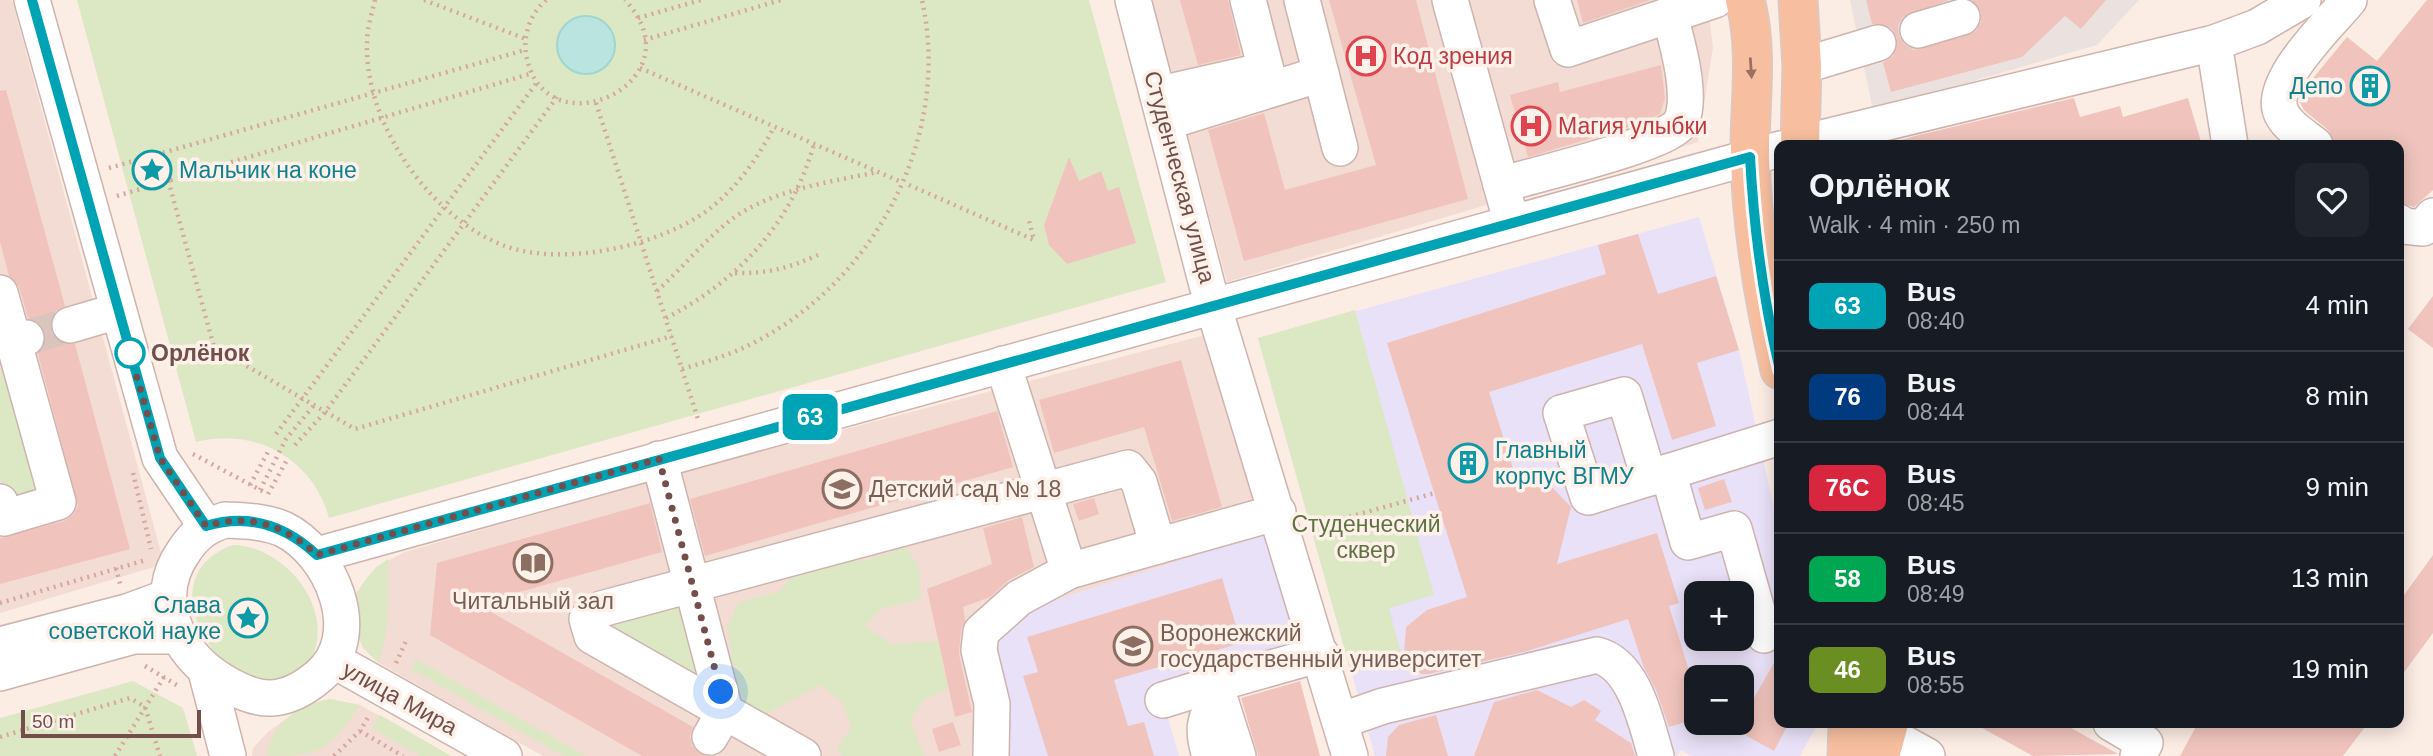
<!DOCTYPE html>
<meta charset="utf-8">
<style>
:root{--surface:#171b24;--page:#20242c;--text:#f1f3f6;--muted:#9ea1a6;--line:#363941}
body{margin:0;font-family:Arial,sans-serif;background:var(--page);color:var(--text);height:100vh;display:flex;flex-direction:column;font-size:26px;white-space:nowrap}
*{box-sizing:border-box;margin:0}
p{font-size:23px;color:var(--muted)}
.icon{flex:none;width:38px;height:38px;fill:none;stroke:currentColor;stroke-width:2;stroke-linecap:round;stroke-linejoin:round}
.map{position:relative;flex:1;overflow:hidden}
.details{position:absolute;left:1774px;top:140px;width:630px;height:588px;display:flex;flex-direction:column;background:var(--surface);border-radius:14px;box-shadow:0 4px 18px #0003}
.details>*{flex:none}
.badge{padding:0 14px;border-radius:10px;font-size:24px;line-height:46px}
.fabs{position:absolute;left:1684px;top:581px;display:grid;gap:14px}
.fabs a{display:grid;place-items:center;width:70px;height:70px;border-radius:14px;background:var(--surface);box-shadow:0 4px 18px #0003;font-size:35px}
.scale{position:absolute;left:21px;bottom:18px;width:180px;box-sizing:border-box;padding-left:7px;border:4px solid #734e4b;border-top:0;font-size:19px;line-height:24px;white-space:nowrap;color:#734e4b;-webkit-text-stroke:5px #fef1ea;paint-order:stroke}
.you{position:absolute;width:35px;height:35px;margin:-18px;border:5px solid #fff;border-radius:50%;background:#1a73e8;box-shadow:0 0 0 10px #1a73e833}
.map>.badge{position:absolute;translate:-50% -50%;box-shadow:0 0 0 4px #fff}
.round{display:grid;place-items:center;flex:none;width:74px;height:74px;border-radius:14px;background:var(--page)}
.headline{display:flex;align-items:center;justify-content:space-between;height:119px;padding:0 35px}
h1{font-size:33px;font-weight:600;line-height:52px}
ul{padding:0;list-style:none}
li{display:flex;align-items:center;gap:21px;height:91px;padding:0 35px;border-top:2px solid var(--line)}
li div{flex:1}
li b{display:block;font-size:26px}
li em{font-style:normal}
li .badge{min-width:77px;font-weight:700;text-align:center}
.map>svg:first-child{display:block}
.residential{fill:#f3dcd3}
.industrial{fill:#ebe1de}
.education{fill:#e9e1f7;fill-rule:evenodd}
.green{fill:#dce8c3}
.water{fill:#bae4df;stroke:#a0d5d0;stroke-width:2}
.building{fill:#f0c4bd}
.lines{fill:none;stroke-linecap:round;stroke-linejoin:round}
.minor-tunnel{stroke:#d9c4be;stroke-width:35;stroke-dasharray:35 18;stroke-linecap:butt}
.minor-casing{stroke:#ceb4ae;stroke-width:38}
.major-casing{stroke:#d5cac9;stroke-width:41}
.path{stroke:#d4a7a0;stroke-width:4.5;stroke-dasharray:2 5;stroke-linecap:butt}
.minor{stroke:#fff;stroke-width:35}
.major{stroke:#f7bf9f;stroke-width:38}
.oneway{fill:#9b7064}
.line-casing{stroke:#fff;stroke-width:16}
.line{stroke:#00a3b4;stroke-width:10}
.walk{stroke:#734e4b;stroke-width:7;stroke-dasharray:0 12.6}
.stop-dot{fill:#fff;stroke:#00a3b4;stroke-width:3.5}
.labels{text-anchor:middle;stroke-width:7;stroke-linejoin:round;paint-order:stroke}
.health-label{font-size:23px;fill:#be3a42;stroke:#fef1ea;text-anchor:start}
.culture-label{font-size:23px;fill:#0d838f;stroke:#fef1ea;text-anchor:end}
.street-label{font-size:23px;fill:#734e4b;stroke:#fef1ea}
.stop-label{font-size:23px;font-weight:bold;fill:#734e4b;stroke:#fef1ea;text-anchor:start}
.education-label{font-size:23px;fill:#785e54;stroke:#fef1ea;text-anchor:start}
.park-label{font-size:23px;fill:#5d7341;stroke:#fef1ea}
</style>
<div class="map">
<svg width="2433" height="756" viewBox="0 0 2433 756">
<rect width="100%" height="100%" fill="#fbece4"/>
<g class="residential">
<path d="M0,0H12L164,564L0,613Z"/>
<path d="M1151,0H1707L1713,47L1698,142L1227,282Z"/>
<path d="M1205,335L1265,533L1007,756H543L379,663L362,647L356,593L376,567L405,552L686,471Z"/>
<path d="M330,699L360,705L451,756H252L253,748L268,732L297,711Z"/>
</g>
<path class="industrial" d="M1850,0H2139L2097,45L1873,110Z"/>
<g class="education">
<path d="M1699,217L1739,350L1780,536V723H1818L1800,756H1692L1681,750L1677,756H1375L1258,338ZM1696,593H1741V639H1696ZM1696,677H1741V723H1696Z"/>
<path d="M1265,533L1298,642L1158,685L1179,756H1007L989,621Z"/>
</g>
<g class="green">
<path d="M77,0H1089L1166,282L329,518C313,459 256,427 196,442Z"/>
<path d="M1355,310L1434,595L1389,608L1401,654L1350,669L1258,338Z"/>
<path d="M7,364L43,493L8,503L0,474V370Z"/>
<path d="M233,545C282,546 332,602 314,653C310,664 302,668 292,674C229,711 139,578 233,545Z"/>
<path d="M905,547L919,566L921,599L882,609L865,625L891,644L938,641L948,689L924,700L910,721L924,756H842L837,749L851,727L842,702L821,685L763,715L731,703L724,677L732,652L727,628L738,603L780,591L797,568L823,557L864,561Z"/>
<path d="M388,559C390,595 389,628 379,663C339,631 348,585 388,559Z"/>
<path d="M686,594L706,685L602,631L606,613Z"/>
<path d="M416,659L586,756H563L411,669Z"/>
<path d="M133,681L183,708L197,756H0V718Z"/>
<path d="M330,699L360,705C327,751 324,756 267,756C271,723 300,704 330,699Z"/>
<path d="M380,715L451,756H420L372,728Z"/>
</g>
<circle class="water" cx="586" cy="45" r="29"/>
<g class="building">
<path d="M1180,0H1228L1241,55L1198,65Z"/>
<path d="M1329,0H1416L1468,199L1244,261L1208,130L1264,113L1285,190L1376,165Z"/>
<path d="M1577,0H1651L1583,23Z"/>
<path d="M1866,0H1949L1903,17L1898,26L1899,36L1905,45L1914,50L1976,31L1981,22V12L1972,0H2106L2081,29L2065,16L2022,57L1891,92L1883,63L1893,56L1897,38L1891,28L1872,24Z"/>
<path d="M2427,0H2433V190L2414,207L2399,202V145H2335L2328,130L2304,110L2300,102L2304,89L2347,37L2377,61Z"/>
<path d="M1661,65L1665,98L1660,114L1629,127L1528,157L1510,95L1558,82L1560,92Z"/>
<path d="M6,90L65,306L55,312L51,330L57,340L75,344L130,549L0,584V538L64,521L73,515L78,506L38,354L46,341L45,331L39,322L28,318L19,287L9,276L0,242V91Z"/>
<path d="M2074,98L2080,117L2120,106L2123,117L2188,98L2202,145H1903L1902,140L1915,136Z"/>
<path d="M1069,157L1079,181L1101,171L1108,191L1119,187L1136,243L1067,264L1049,245L1044,225Z"/>
<path d="M1638,234L1658,294L1716,276L1739,350L1697,363L1716,426L1672,440L1642,344L1489,392L1519,487L1551,486L1571,507L1557,564L1657,533L1679,603L1669,606L1696,693V719L1669,727L1656,690L1644,668L1628,619L1524,652L1429,674H1421L1404,653L1406,627L1427,610L1467,597L1387,343L1606,274L1598,245Z"/>
<path d="M2433,296V348L2408,329Z"/>
<path d="M1181,360L1222,507L1172,521L1144,427L1054,453L1039,400Z"/>
<path d="M997,411L1013,467L705,556L690,499Z"/>
<path d="M1724,479L1732,502L1705,510L1698,488Z"/>
<path d="M1094,498L1099,514L1079,521L1073,504Z"/>
<path d="M650,503L662,552L477,604L693,727L690,736L692,746L705,756H642L430,635L437,563Z"/>
<path d="M1022,517L1034,567L1009,580L990,597L963,607L965,621L961,630L959,654L972,712L955,717L927,589L992,564L983,528Z"/>
<path d="M2433,555V633L2399,679V602Z"/>
<path d="M1222,578L1241,643L1114,680L1128,726L1144,722L1154,756H1048L1023,676L1038,672L1027,637Z"/>
<path d="M1780,652V723H1789L1774,751L1736,730Z"/>
<path d="M1300,681L1320,756H1258L1241,698Z"/>
<path d="M1537,690L1571,707L1584,700L1601,711L1595,720L1631,743L1635,756H1474L1494,702Z"/>
<path d="M1436,715L1448,756H1386L1388,737L1399,725Z"/>
<path d="M953,722L961,745L939,752L932,729Z"/>
<path d="M1973,723H2062L2118,754L2033,756Z"/>
<path d="M2198,723H2368L2343,756H2180Z"/>
</g>
<g class="lines">
<path class="minor-tunnel" d="M26,338L70,325"/>
<defs>
<g id="minor">
<path d="M32,0L160,458L206,526"/>
<path d="M1133,0L1207,285L1350,756"/>
<path d="M1450,0L1507,206"/>
<path d="M1552,0L1568,49L1715,0"/>
<path d="M1918,30L1962,17"/>
<path d="M2214,43L2230,145"/>
<path d="M1802,66L1878,43"/>
<path d="M1321,74L1340,148"/>
<path d="M1160,94L1266,70L1248,0"/>
<path d="M1166,122L1321,74L1302,0"/>
<path d="M1793,145L2214,43L2257,27L2303,0"/>
<path d="M2315,145C2305,137 2289,127 2283,116C2263,86 2330,23 2349,0"/>
<path d="M1501,185C1531,175 1671,144 1681,122C1693,96 1677,42 1670,16"/>
<path d="M2399,222L2404,226L2423,228L2433,216"/>
<path d="M0,293L14,343"/>
<path d="M70,325L118,311"/>
<path d="M1003,364L1069,571L1278,512"/>
<path d="M1624,395L1649,478L1588,497L1561,413Z"/>
<path d="M659,459L725,711L710,737"/>
<path d="M1668,472L1688,542L1734,529L1764,635"/>
<path d="M1649,478L1780,437"/>
<path d="M0,502L4,518L58,502L14,343L26,338"/>
<path d="M225,520C244,521 265,521 283,529C331,552 367,635 319,676C306,687 290,697 272,698C254,699 237,690 222,681C177,653 150,599 184,551C195,534 206,526 225,520Z"/>
<path d="M317,555L1780,149"/>
<path d="M0,645L127,612L168,597"/>
<path d="M333,660L504,756"/>
<path d="M206,671L228,756"/>
<path d="M0,673L134,636H178"/>
<path d="M1163,700L1215,684"/>
<path d="M1340,721L1383,706L1597,655C1635,665 1646,723 1656,756"/>
<path d="M2111,723L2145,743L2138,756"/>
<path d="M1887,734L1927,756"/>
<path d="M803,756L592,636L587,619L601,609L1128,468L1139,482L1158,546"/>
<path d="M991,756L992,704L979,650L981,632L1019,598L1069,571"/>
<path d="M1210,756C1202,731 1203,718 1219,697"/>
<path d="M1238,756L1215,684L1321,654"/>
</g>
<g id="major">
<path d="M1745,0C1759,52 1749,107 1750,159C1752,231 1764,300 1780,370"/>
<path d="M1798,0L1802,66L1800,145"/>
<path d="M1847,756L1848,723"/>
<path d="M1880,756L1889,723"/>
</g>
</defs>
<use href="#minor" class="minor-casing"/>
<use href="#major" class="major-casing"/>
<g class="path">
<path d="M375,0C372,13 367,28 367,42C364,123 430,218 505,246C564,267 659,246 708,210C736,189 758,158 774,127"/>
<path d="M424,0L526,39"/>
<path d="M546,0C531,13 523,34 526,54C543,155 702,82 625,0"/>
<path d="M638,18L701,0"/>
<path d="M644,40L781,0"/>
<path d="M640,68L899,181"/>
<path d="M596,103L699,422"/>
<path d="M161,154L214,347L355,429L672,336"/>
<path d="M109,168L525,50"/>
<path d="M909,185L1034,240L1028,217"/>
<path d="M117,196L533,73"/>
<path d="M735,273C766,274 789,268 818,255"/>
<path d="M657,291C686,265 711,231 744,211C784,188 834,181 878,172"/>
<path d="M666,318C738,281 792,223 814,144"/>
<path d="M682,369C708,361 734,354 757,341C877,278 952,134 922,0"/>
<path d="M276,434L538,81"/>
<path d="M295,445L326,411L557,97"/>
<path d="M193,454L266,493"/>
<path d="M133,473L151,549"/>
<path d="M250,485L270,448"/>
<path d="M260,490L286,439L315,404"/>
<path d="M268,494L288,458"/>
<path d="M1309,528L1435,493"/>
<path d="M116,568L120,584"/>
<path d="M0,603L146,560"/>
<path d="M396,663L406,641"/>
<path d="M145,666L180,687"/>
<path d="M360,731L403,756"/>
<path d="M0,737L130,698L145,707L160,756"/>
<path d="M115,756L164,677"/>
<path d="M334,756L360,731L370,714"/>
</g>
<use href="#minor" class="minor"/>
<use href="#major" class="major"/>
</g>
<defs><path id="oneway-solid" d="M-6-.8H1V-3.2L6.5 0L1 3.2V.8H-6Z" transform="scale(1.75)"/></defs>
<use class="oneway" href="#oneway-solid" transform="translate(1751 68) rotate(86)"/>
<g class="lines">
<defs>
<path id="line" d="M32,0L160,458L206,526C249,513 285,525 317,555L1750,157C1754,230 1763,299 1780,370"/>
</defs>
<use href="#line" class="line-casing"/>
<use href="#line" class="line"/>
<path class="walk" d="M130,353L160,458L206,526C249,513 285,525 317,555L659,459L721,692"/>
</g>
<defs>
<symbol id="hospital-ring" viewBox="-11 -11 22 22"><circle r="9.5" fill="#fef1ea" stroke="#e0444e" stroke-width="1.5"/><path d="M-5-5h3v3.5h4V-5h3V5h-3V1.5h-4V5h-3Z" fill="#e0444e"/></symbol>
<symbol id="building-ring" viewBox="-11 -11 22 22"><circle r="9.5" fill="#fef1ea" stroke="#0f9aa8" stroke-width="1.5"/><path d="M-4-6H4V6H1V3H-1V6H-4ZM-2.5-4.3h1.7v1.8h-1.7ZM.8-4.3h1.7v1.8H.8ZM-2.5-1h1.7V.8h-1.7ZM.8-1h1.7V.8H.8Z" fill="#0f9aa8"/></symbol>
<symbol id="sight-ring" viewBox="-11 -11 22 22"><circle r="9.5" fill="#fef1ea" stroke="#0f9aa8" stroke-width="1.5"/><path d="M0-6L1.8-2.2L6-1.7L2.9 1.2L3.7 5.4L0 3.3L-3.7 5.4L-2.9 1.2L-6-1.7L-1.8-2.2Z" fill="#0f9aa8"/></symbol>
<symbol id="school-ring" viewBox="-11 -11 22 22"><circle r="9.5" fill="#fef1ea" stroke="#8d6e63" stroke-width="1.5"/><path d="M0-5L7-2L0 1L-7-2ZM-4 1L0 2.5L4 1V4Q0 6-4 4Z" fill="#8d6e63"/></symbol>
<symbol id="library-ring" viewBox="-11 -11 22 22"><circle r="9.5" fill="#fef1ea" stroke="#8d6e63" stroke-width="1.5"/><path d="M-6-4Q-3-5.5-.7-3.5V5Q-3 3-6 4ZM6-4Q3-5.5 .7-3.5V5Q3 3 6 4Z" fill="#8d6e63"/></symbol>
<symbol id="university-ring" viewBox="-11 -11 22 22"><circle r="9.5" fill="#fef1ea" stroke="#8d6e63" stroke-width="1.5"/><path d="M0-5L7-2L0 1L-7-2ZM-4 1L0 2.5L4 1V4Q0 6-4 4Z" fill="#8d6e63"/></symbol>
</defs>
<g fill-rule="evenodd">
<use href="#hospital-ring" x="1344" y="34" width="44" height="44"/>
<use href="#building-ring" x="2348" y="64" width="44" height="44"/>
<use href="#hospital-ring" x="1509" y="104" width="44" height="44"/>
<use href="#sight-ring" x="130" y="148" width="44" height="44"/>
<use href="#building-ring" x="1446" y="441" width="44" height="44"/>
<use href="#school-ring" x="820" y="467" width="44" height="44"/>
<use href="#library-ring" x="511" y="541" width="44" height="44"/>
<use href="#sight-ring" x="226" y="596" width="44" height="44"/>
<use href="#university-ring" x="1111" y="624" width="44" height="44"/>
</g>
<circle class="stop-dot" cx="130" cy="353" r="14"/>
<g class="labels">
<g class="health-label">
<text x="1393" y="64">Код зрения</text>
<text x="1558" y="134">Магия улыбки</text>
</g>
<g class="culture-label">
<text x="2343" y="94">Депо</text>
<text x="179" y="178" text-anchor="start">Мальчик на коне</text>
<text x="1495" y="458" text-anchor="start">Главный<tspan x="1495" dy="26">корпус ВГМУ</tspan></text>
<text x="221" y="613">Слава<tspan x="221" dy="26">советской науке</tspan></text>
</g>
<g class="street-label">
<text transform="translate(1180 177) rotate(75)" y="8">Студенческая улица</text>
<text transform="translate(400 698) rotate(29)" y="8">улица Мира</text>
</g>
<g class="stop-label">
<text x="151" y="361">Орлёнок</text>
</g>
<g class="education-label">
<text x="869" y="497">Детский сад № 18</text>
<text x="533" y="609" text-anchor="middle">Читальный зал</text>
<text x="1160" y="641">Воронежский<tspan x="1160" dy="26">государственный университет</tspan></text>
</g>
<g class="park-label">
<text x="1366" y="532">Студенческий<tspan x="1366" dy="26">сквер</tspan></text>
</g>
</g>
</svg>
<div class="fabs">
<a>+</a>
<a>−</a>
</div>
<div class="scale">50 m</div>
<div class="you" style="left:721px;top:692px"></div>
<b class="badge" style="left:810px;top:417px;background:#00a3b4;color:#fff">63</b>
<section class="details">
<div class="headline"><div><h1>Орлёнок</h1><p>Walk · 4 min · 250 m</p></div><a class="round"><svg class="icon" aria-label="heart" viewBox="0 0 24 24"><path d="M12 20l-8-8c-3-5 5-10 8-4 3-6 11-1 8 4z"/></svg></a></div>
<ul>
<li><span class="badge" style="background:#00a3b4;color:#fff">63</span><div><b>Bus</b><p>08:40</p></div><em>4 min</em></li>
<li><span class="badge" style="background:#003b80;color:#fff">76</span><div><b>Bus</b><p>08:44</p></div><em>8 min</em></li>
<li><span class="badge" style="background:#d7263d;color:#fff">76С</span><div><b>Bus</b><p>08:45</p></div><em>9 min</em></li>
<li><span class="badge" style="background:#00a651;color:#fff">58</span><div><b>Bus</b><p>08:49</p></div><em>13 min</em></li>
<li><span class="badge" style="background:#6b8e23;color:#fff">46</span><div><b>Bus</b><p>08:55</p></div><em>19 min</em></li>
</ul>
</section>
</div>
